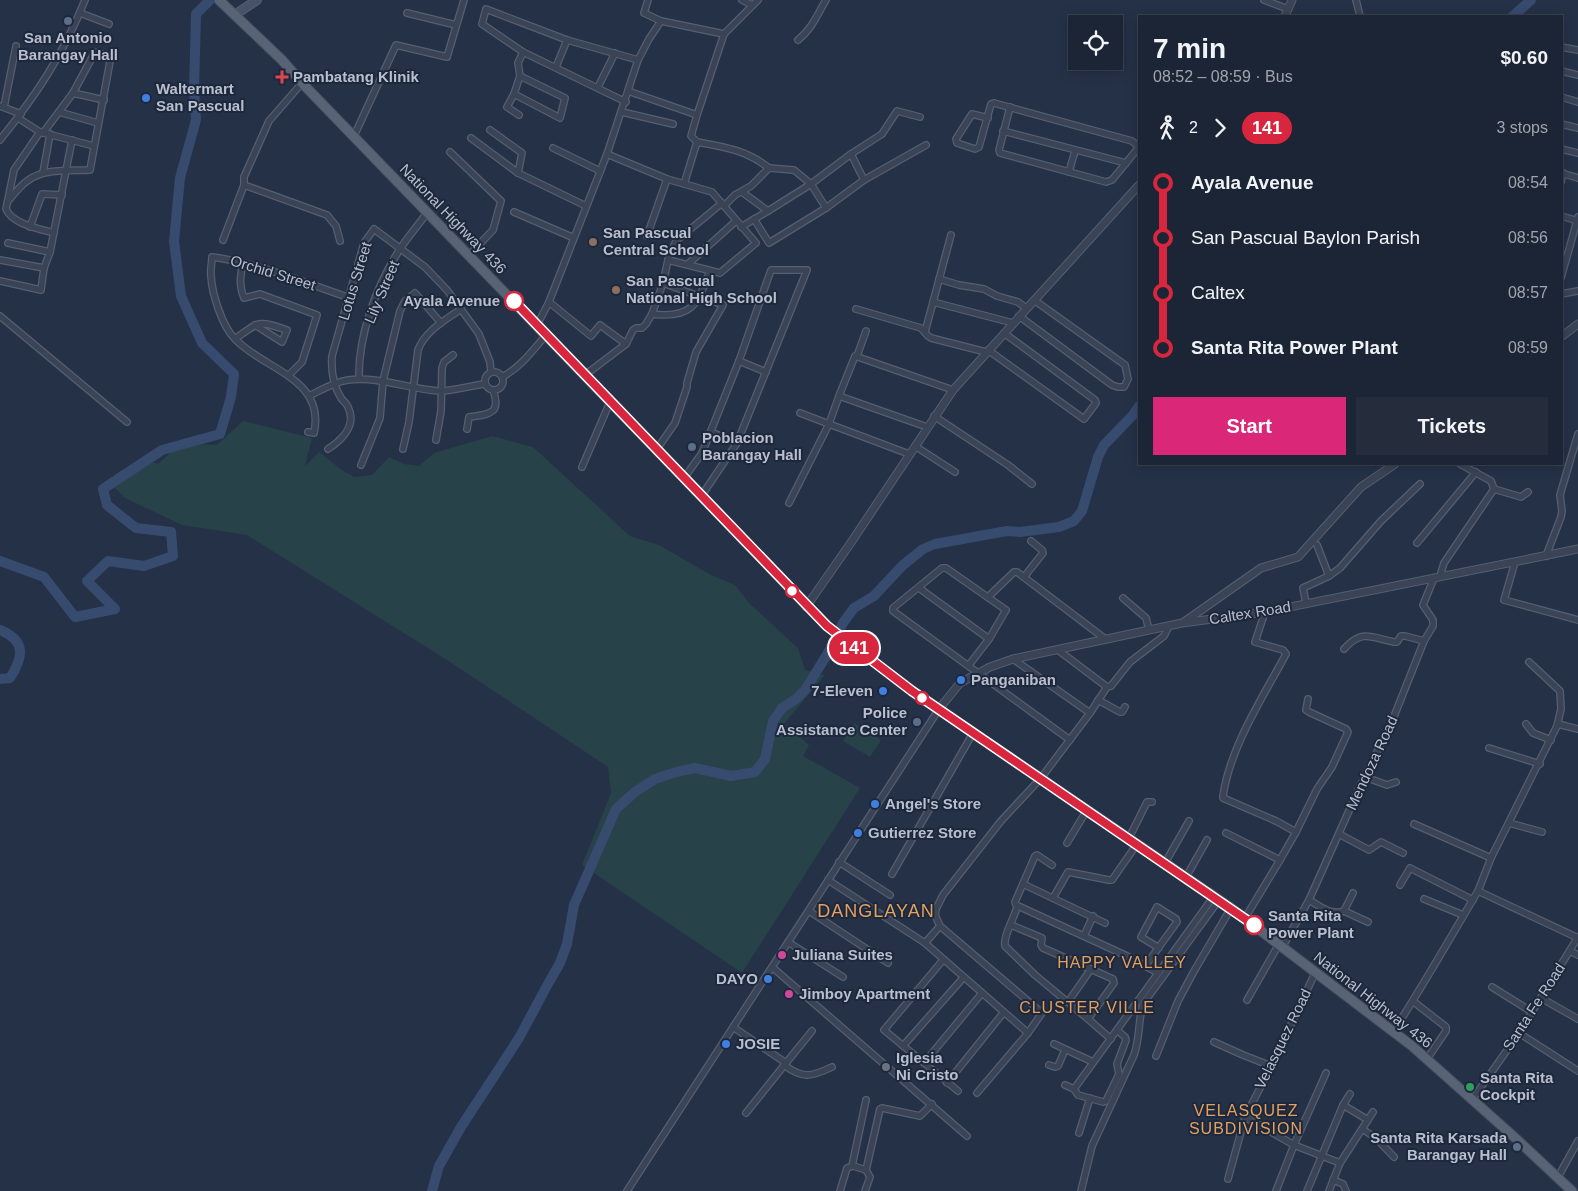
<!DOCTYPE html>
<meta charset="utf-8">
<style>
:root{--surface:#1c2535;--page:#252d3d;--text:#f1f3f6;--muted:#a0a5ad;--line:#3a4250;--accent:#db2777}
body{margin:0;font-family:Helvetica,sans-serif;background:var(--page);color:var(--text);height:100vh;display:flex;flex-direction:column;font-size:19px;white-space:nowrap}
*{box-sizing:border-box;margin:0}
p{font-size:16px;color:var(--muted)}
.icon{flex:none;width:28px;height:28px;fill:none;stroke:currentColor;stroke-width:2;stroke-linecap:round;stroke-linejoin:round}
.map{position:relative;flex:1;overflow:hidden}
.drawer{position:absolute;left:1138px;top:15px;width:425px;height:450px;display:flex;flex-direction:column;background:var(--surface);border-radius:0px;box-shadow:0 2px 12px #0003,0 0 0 1px var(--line)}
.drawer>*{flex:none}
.badge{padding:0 10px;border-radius:16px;font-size:18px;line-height:32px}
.fabs{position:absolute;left:1068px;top:15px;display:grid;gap:10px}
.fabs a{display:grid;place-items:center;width:55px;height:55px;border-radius:0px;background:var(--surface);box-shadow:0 2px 12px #0003,0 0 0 1px var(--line);font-size:25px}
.map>.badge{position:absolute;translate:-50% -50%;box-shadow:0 0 0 2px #fff}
.legs{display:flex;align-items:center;gap:8px;height:55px;padding:0 15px;font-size:16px}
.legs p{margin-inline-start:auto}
.head{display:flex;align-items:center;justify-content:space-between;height:85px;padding:0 15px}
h1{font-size:28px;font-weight:800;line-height:38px}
.primary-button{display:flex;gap:10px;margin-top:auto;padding:10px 15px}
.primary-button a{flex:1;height:58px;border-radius:0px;background:var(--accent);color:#fff;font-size:20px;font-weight:800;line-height:58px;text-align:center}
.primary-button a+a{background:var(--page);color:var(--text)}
ul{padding:0 15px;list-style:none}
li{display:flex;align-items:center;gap:18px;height:55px;font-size:19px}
li i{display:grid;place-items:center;width:8px;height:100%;margin:0 6px;background:currentColor}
li i::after{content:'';width:12px;height:12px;margin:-6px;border:4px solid;border-radius:50%;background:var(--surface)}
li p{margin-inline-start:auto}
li:first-child i{background:linear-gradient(#0000 50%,currentColor 0)}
li:last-child i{background:linear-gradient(currentColor 50%,#0000 0)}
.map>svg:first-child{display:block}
.green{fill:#274248}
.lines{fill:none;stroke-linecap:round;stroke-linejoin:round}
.river{stroke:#374b6f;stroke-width:10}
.minor-casing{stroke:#555f71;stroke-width:8}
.tertiary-casing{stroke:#555f71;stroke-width:9}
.secondary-casing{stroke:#555f71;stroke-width:10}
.primary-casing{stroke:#434d5f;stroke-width:11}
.minor{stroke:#3a4456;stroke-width:5.5}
.tertiary{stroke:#3a4456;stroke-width:7}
.secondary{stroke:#47526a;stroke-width:8}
.primary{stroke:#586376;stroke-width:9}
.line-1-casing{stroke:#fff;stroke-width:11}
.line-1{stroke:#d7263d;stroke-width:8}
.service-dot{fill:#5c6f8a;stroke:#1e283c;stroke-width:2}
.health-dot{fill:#e0444e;stroke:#1e283c;stroke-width:2}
.shop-dot{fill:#3f7fe0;stroke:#1e283c;stroke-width:2}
.education-dot{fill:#8d6e63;stroke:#1e283c;stroke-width:2}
.stop-1-dot{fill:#fff;stroke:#d7263d;stroke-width:2.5}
.hotel-dot{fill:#d1479c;stroke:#1e283c;stroke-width:2}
.worship-dot{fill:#6b7280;stroke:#1e283c;stroke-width:2}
.leisure-dot{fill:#2e9e5b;stroke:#1e283c;stroke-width:2}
.labels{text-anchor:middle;stroke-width:4;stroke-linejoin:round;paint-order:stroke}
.poi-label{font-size:15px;font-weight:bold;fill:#b8bfcf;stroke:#1e283c;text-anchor:start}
.street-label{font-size:15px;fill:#b8bfcf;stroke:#1e283c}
.stop-label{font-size:15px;font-weight:bold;fill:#b8bfcf;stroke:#1e283c;text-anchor:end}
.neighbourhood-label{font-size:16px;letter-spacing:1px;fill:#e2a160;stroke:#1e283c}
.quarter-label{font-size:18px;letter-spacing:1px;fill:#e2a160;stroke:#1e283c}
</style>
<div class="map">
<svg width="1578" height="1191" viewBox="0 0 1578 1191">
<rect width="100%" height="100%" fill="#253147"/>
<g class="green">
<path d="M243,421L312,438L305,466L319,452L342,470L354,477L372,475L389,457L404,464L419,466L434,453L492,436L533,447L630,536L659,545L711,575L735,585L749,603L798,648L805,670L825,675L784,724L809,745L803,756L860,788L742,973L582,865L611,793L608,767L447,660L247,535L182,525L125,498L115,488L114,475L141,458L158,464L181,443L217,445Z"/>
<path d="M854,723L881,740L870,757L843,741Z"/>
</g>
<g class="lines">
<g class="river">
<path d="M1513,16L1531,0"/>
<path d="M0,561L44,577L75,617L115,609L87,581L108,561L144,566L173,556L171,532L136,528L107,505L103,489L162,450L220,434L231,397L234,374L202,343L181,296L174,241L180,178L196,120L194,90L196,14L210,0"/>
<path d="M0,630C27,641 23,658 10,678L0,679"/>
<path d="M432,1191L439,1166L461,1127L519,1038L549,982L560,963L567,944L574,905L616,809L635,792L655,779L676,772L695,768L731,776L755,772L765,759L773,721L782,708L796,699L805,690L828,653L843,623L854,608L874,596L902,566L923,549L935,544L1007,531L1020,532L1059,527L1074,521L1082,511L1098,457L1104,445L1133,415L1139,406"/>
</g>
<defs>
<g id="minor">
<path d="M648,0L644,13L661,21L724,34L758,0"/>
<path d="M742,0L752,5"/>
<path d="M1264,0L1288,9"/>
<path d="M1356,0L1360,16"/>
<path d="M80,13L109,24"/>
<path d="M407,13L456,25"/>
<path d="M798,40C812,29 817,15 826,0"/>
<path d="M1561,47L1578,50"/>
<path d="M523,52L626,102"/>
<path d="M556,67L567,40"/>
<path d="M1561,71L1578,75"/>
<path d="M598,87L615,53"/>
<path d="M628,91L697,115L724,34"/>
<path d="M73,93L104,100"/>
<path d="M514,94L560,118L565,98L520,76"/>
<path d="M1561,97L1578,102"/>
<path d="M0,106L21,114"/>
<path d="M4,107L16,46"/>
<path d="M1010,107L999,150L1000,153L1106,182L1112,180L1139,147"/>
<path d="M59,112L98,123"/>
<path d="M622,112L673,124"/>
<path d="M519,115L507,107L514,94L520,76L518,63L523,52L482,24L486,9L567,40L638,60"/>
<path d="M18,118L40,132L94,146"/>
<path d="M988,118L972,114L956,139L957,143L975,149L979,147L991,104L994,103L1132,141L1139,147"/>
<path d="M1561,124L1578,128"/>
<path d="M490,130L522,153L518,173"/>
<path d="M1003,131L1126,163"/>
<path d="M40,132L14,170L6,209C12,224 40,229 54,233"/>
<path d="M354,136L396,45L447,57L464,0"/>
<path d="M471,138L518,173L586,206"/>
<path d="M0,140C37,94 63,55 85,0"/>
<path d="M697,142C725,147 746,150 769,168L751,186L735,195L724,206"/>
<path d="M553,148L600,171"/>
<path d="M1561,149L1578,153"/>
<path d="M450,152L501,201L493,230L469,255"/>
<path d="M607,154L667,179L712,192L756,243L720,273L668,260"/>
<path d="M851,154L882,134L897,111L920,117"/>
<path d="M1069,172L1075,151"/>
<path d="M43,173L50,134"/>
<path d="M1561,173L1578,178"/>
<path d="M864,180L926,145"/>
<path d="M1561,182L1563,173"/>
<path d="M684,184L697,142L691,136L697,115"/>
<path d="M244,185L327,215L336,226L340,241"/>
<path d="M742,192L768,211L811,184L851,154L864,180L826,208L811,184L794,170L769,168"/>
<path d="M8,201C14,194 20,186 27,181C44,168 70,171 90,170L111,56L95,52L73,93L43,133"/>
<path d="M514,212L574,238"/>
<path d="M1561,216L1578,221"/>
<path d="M754,219L769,243L826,208"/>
<path d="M30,227L42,194L62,195"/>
<path d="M741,227L768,211"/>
<path d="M647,236L667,179"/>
<path d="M223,240L244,185V177L269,121L302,83"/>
<path d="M8,243L50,252"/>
<path d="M0,260L44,268"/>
<path d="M243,263C240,277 239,285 244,298L260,294L317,315L302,362L289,375"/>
<path d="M688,264L736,221"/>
<path d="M1561,278L1578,217"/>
<path d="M939,279L959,285L984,289L997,296L1018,302L1026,308"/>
<path d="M0,281L41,290L44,268L50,252L72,140"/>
<path d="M1561,294L1578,291"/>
<path d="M549,302L591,336L600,325L626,344"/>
<path d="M933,302L1013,323"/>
<path d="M856,309L921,328L927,335L931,338L986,352"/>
<path d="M652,314L663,283L668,260L676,241L722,203"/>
<path d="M0,316L127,422"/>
<path d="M1019,316L1112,385L1118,387H1124L1128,379L1125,365L1034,300"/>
<path d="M537,325L549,302L607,154L638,60L649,39L661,21"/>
<path d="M925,332L951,235"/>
<path d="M235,339C260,321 257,320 287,330L282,342L255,325"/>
<path d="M988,350L1084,419L1096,403L1095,400L1004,333"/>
<path d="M857,356L866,331"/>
<path d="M739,361L766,372"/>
<circle cx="494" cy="381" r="9"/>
<path d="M585,375L626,344L633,330L636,328H642L646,324L652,314C692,319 697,305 710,271"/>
<path d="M502,377C520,368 533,350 546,335"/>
<path d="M359,379C358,336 376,286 400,249C408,237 418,225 427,213"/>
<path d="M309,396C321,390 334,382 348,380C379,376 408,389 439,391C453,391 470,386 484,384"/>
<path d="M839,396L855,356L953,390"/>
<path d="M934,416L1008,465L1032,484"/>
<path d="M467,429L469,417C488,414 502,415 493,390"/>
<path d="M308,432L314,433C326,378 264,370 235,339C222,326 212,294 211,276C210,270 212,263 212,257C257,263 306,283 350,298"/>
<path d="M711,432L737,443"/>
<path d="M436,440L441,411L442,368L444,362L453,355"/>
<path d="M915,446L955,472"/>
<path d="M328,449C342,440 357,425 348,407C347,404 343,401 341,398C333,385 331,370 332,356L364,243L374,229L425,267L447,290L479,334L490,362L491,372"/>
<path d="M403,449L409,422L418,350C425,331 444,321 461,309"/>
<path d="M657,449L675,423L687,387V383L696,352L723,305L663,283"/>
<path d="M909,454L829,424L839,396L927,427"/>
<path d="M361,465L380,418L383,381L400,311L405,301L415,293L441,323"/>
<path d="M582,467L610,402"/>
<path d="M684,478L702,453L739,361L771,270H807L737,443L702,495"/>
<path d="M1494,489L1521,497L1528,492"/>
<path d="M789,503L829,424L800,413"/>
<path d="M1417,543L1476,472"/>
<path d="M1317,545L1329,576"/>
<path d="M1546,556L1561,517L1562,511L1560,495L1578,434"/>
<path d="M1515,562L1504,600L1578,620"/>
<path d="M1440,576L1444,563L1494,489L1491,481L1460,464"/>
<path d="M1024,577L1043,553L1042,550L1031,541"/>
<path d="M919,588L989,639"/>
<path d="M988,597L1014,572H1017L1104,638"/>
<path d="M1123,598L1146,618L1149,630"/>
<path d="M1306,603L1303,588L1329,576L1340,568L1381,521L1420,484"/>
<path d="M1344,649C1362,629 1370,637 1394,642H1397L1401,636H1405L1424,641"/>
<path d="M1013,659L1090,713"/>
<path d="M1529,662L1560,691L1561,709L1557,726L1491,858L1478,891L1578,938"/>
<path d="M969,665L989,639L1006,610L946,568H942L893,608V611L1070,740"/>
<path d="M1106,687L1111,686L1130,662L1164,636L1169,626"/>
<path d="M1098,700L1120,712H1122L1125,707"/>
<path d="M1526,724L1533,733L1551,740"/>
<path d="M1558,724L1578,729"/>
<path d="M1489,748L1540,764"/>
<path d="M1365,777L1387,785L1396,782"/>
<path d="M1509,823L1542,832"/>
<path d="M1414,824L1491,858"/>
<path d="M1296,832L1317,789L1332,767L1348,732L1346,729L1309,712L1306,710L1308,699"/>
<path d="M1226,833L1280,860L1296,832L1276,821L1223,798V796C1230,747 1263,697 1286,654L1283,650L1255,642L1265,612"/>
<path d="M1339,834L1369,850L1381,842L1403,853"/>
<path d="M1129,838L1147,802H1152"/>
<path d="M1067,843L1087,810"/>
<path d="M839,862L890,895"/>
<path d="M1165,863L1189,821"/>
<path d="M1052,865L1037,855L1035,856L1015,902L1016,905L1127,956L1158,973"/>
<path d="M892,874L973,733"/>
<path d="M1186,877L1207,840"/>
<path d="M828,880L925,943L1028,1033"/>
<path d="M1023,884L1105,923"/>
<path d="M1400,885L1410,868L1473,900"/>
<path d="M1053,898L1068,872L1109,880H1112L1137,844"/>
<path d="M1424,899L1463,915"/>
<path d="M1309,900C1320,906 1331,916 1344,911L1368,922"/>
<path d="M809,911L888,963"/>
<path d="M1344,911L1353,893"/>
<path d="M1245,918L1280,860"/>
<path d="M1011,925L1042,938L1041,945L1043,948L1113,979L1114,983L1088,1019L1035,975L1005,946C1003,937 1013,920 1016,910"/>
<path d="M1084,936L1093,916"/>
<path d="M788,942L843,977"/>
<path d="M925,943L940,926"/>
<path d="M1283,946L1309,900L1361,784L1391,724L1424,641L1433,626V620L1423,605L1434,578"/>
<path d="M1570,951L1578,955"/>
<path d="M943,960L884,1030L958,1091"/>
<path d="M1146,965L1177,922L1176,919L1157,907L1141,937L1159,948"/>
<path d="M772,967L967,1136"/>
<path d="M1315,973L1273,1063L1245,1117L1294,1145L1340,1163"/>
<path d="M1492,987L1532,1012"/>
<path d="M1541,998L1578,1019"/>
<path d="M1247,1000L1279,944"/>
<path d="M1068,1002L1091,969"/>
<path d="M1414,1002L1446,1027V1031L1427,1059"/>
<path d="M1088,1019L1111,1039"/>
<path d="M733,1027L786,1063L812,1031"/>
<path d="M1393,1032C1423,986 1450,938 1478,891"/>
<path d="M1519,1033L1578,1071"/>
<path d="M1214,1042L1243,1055L1271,1066"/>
<path d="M1054,1044L1093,1062"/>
<path d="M903,1046L963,978"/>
<path d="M1156,1056L1178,1001L1193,973L1231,908"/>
<path d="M924,1063L982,993"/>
<path d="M784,1065C803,1079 811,1077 832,1067"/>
<path d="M1049,1065L1055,1067L1058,1066L1065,1050"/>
<path d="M947,1083L1004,1012"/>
<path d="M1065,1085L1074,1089L1078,1095L1103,1102L1106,1101L1119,1074L1117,1064L1126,1040L1125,1037L1117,1030"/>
<path d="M1074,1089L1214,896"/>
<path d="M977,1093L1028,1033L1042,1013L940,926L935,915L936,909L943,895L1001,821L1041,778L1090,713L1107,687L1058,650"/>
<path d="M1472,1100L1519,1033L1578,937"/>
<path d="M1343,1105L1350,1094"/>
<path d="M746,1113L786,1063"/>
<path d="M1362,1129L1376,1138L1394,1157"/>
<path d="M1079,1133L1090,1098"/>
<path d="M852,1166L866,1100"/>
<path d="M1558,1177L1578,1141"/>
<path d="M1228,1179L1245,1117"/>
<path d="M1333,1180L1343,1184L1346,1191"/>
<path d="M627,1191L939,709"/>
<path d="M840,1191L847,1168L853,1166L866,1170"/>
<path d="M865,1191L870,1177L866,1170L880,1109L882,1108L920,1116L932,1104"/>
<path d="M1081,1191L1092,1146L1134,1055C1140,1039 1138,1021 1143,1004L1219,900"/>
<path d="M1276,1191L1294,1145L1326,1073"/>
<path d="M1307,1191L1343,1105L1368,1120"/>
<path d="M1329,1191L1340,1163L1373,1112"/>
</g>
<g id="tertiary">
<path d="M1285,16L1292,0"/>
<path d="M1561,337L1578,324"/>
<path d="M806,607L850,544L953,390L1139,185"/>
<path d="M1184,622L1261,568L1298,557L1361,487L1395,464"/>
<path d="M939,709L960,683L990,667L1013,659L1182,623L1265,612L1578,549"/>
</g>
<path id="secondary" d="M236,14L257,0"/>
<path id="primary" d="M219,0L282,60L302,83L827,626L912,691L1231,908L1412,1046L1512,1135L1572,1191"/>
</defs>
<use href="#minor" class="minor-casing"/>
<use href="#tertiary" class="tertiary-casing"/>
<use href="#secondary" class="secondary-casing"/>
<use href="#primary" class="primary-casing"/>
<use href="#minor" class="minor"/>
<use href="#tertiary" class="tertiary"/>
<use href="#secondary" class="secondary"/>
<use href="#primary" class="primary"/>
</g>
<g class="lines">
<defs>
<path id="line-1" d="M514,301L827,626L912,691L1254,925"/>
</defs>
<use href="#line-1" class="line-1-casing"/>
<use href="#line-1" class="line-1"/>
</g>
<g class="service-dot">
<circle cx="68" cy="21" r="5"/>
<circle cx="692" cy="447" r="5"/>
<circle cx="917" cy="722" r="5"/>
<circle cx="1517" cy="1147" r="5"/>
</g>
<path class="health-dot" d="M279.5 69.5h5v5h5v5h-5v5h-5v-5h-5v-5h5z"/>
<g class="shop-dot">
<circle cx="146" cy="98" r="5"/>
<circle cx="961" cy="680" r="5"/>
<circle cx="883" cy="691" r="5"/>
<circle cx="875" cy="804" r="5"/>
<circle cx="858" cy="833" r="5"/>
<circle cx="768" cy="979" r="5"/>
<circle cx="726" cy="1044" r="5"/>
</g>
<g class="education-dot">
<circle cx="593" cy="242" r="5"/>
<circle cx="616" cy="290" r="5"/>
</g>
<g class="stop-1-dot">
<circle cx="514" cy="301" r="9"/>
<circle cx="792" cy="591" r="6"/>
<circle cx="922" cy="698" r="6"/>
<circle cx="1254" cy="925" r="9"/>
</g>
<g class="hotel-dot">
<circle cx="782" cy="955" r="5"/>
<circle cx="789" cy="994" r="5"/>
</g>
<circle class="worship-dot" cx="886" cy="1067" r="5"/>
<circle class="leisure-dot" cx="1470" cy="1087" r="5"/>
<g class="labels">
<g class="poi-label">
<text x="68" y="43" text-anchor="middle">San Antonio<tspan x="68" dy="17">Barangay Hall</tspan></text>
<text x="293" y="82">Pambatang Klinik</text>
<text x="156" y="94">Waltermart<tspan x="156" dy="17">San Pascual</tspan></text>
<text x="603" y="238">San Pascual<tspan x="603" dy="17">Central School</tspan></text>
<text x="626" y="286">San Pascual<tspan x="626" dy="17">National High School</tspan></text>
<text x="702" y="443">Poblacion<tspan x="702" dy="17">Barangay Hall</tspan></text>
<text x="971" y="685">Panganiban</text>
<text x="873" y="696" text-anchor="end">7-Eleven</text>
<text x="907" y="718" text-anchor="end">Police<tspan x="907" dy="17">Assistance Center</tspan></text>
<text x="885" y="809">Angel's Store</text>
<text x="868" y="838">Gutierrez Store</text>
<text x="792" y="960">Juliana Suites</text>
<text x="758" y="984" text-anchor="end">DAYO</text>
<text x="799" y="999">Jimboy Apartment</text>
<text x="736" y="1049">JOSIE</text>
<text x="896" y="1063">Iglesia<tspan x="896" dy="17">Ni Cristo</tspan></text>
<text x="1480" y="1083">Santa Rita<tspan x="1480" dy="17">Cockpit</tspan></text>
<text x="1507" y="1143" text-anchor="end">Santa Rita Karsada<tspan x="1507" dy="17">Barangay Hall</tspan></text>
</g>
<g class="street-label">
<text transform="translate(453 219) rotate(46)" y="5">National Highway 436</text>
<text transform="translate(273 273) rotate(17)" y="5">Orchid Street</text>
<text transform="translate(355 281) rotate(-73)" y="5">Lotus Street</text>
<text transform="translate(382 292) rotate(-67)" y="5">Lily Street</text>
<text transform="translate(1250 613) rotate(-9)" y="5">Caltex Road</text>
<text transform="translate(1372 763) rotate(-65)" y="5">Mendoza Road</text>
<text transform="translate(1373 1000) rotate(38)" y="5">National Highway 436</text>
<text transform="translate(1534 1007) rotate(-57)" y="5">Santa Fe Road</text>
<text transform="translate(1283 1039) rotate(-64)" y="5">Velasquez Road</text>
</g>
<g class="stop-label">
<text x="500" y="306">Ayala Avenue</text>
<text x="1268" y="921" text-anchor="start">Santa Rita<tspan x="1268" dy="17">Power Plant</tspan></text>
</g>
<g class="neighbourhood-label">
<text x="1122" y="968">HAPPY VALLEY</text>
<text x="1087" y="1013">CLUSTER VILLE</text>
<text x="1246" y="1116">VELASQUEZ<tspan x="1246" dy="18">SUBDIVISION</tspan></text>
</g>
<g class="quarter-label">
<text x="876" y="917">DANGLAYAN</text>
</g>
</g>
</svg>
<div class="fabs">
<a><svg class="icon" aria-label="locate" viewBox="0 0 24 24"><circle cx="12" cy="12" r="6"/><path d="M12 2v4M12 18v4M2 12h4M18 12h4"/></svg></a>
</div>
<b class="badge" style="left:854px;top:648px;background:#d7263d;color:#fff">141</b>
<section class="drawer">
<div class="head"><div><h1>7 min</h1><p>08:52 – 08:59 · Bus</p></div><b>$0.60</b></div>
<div class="legs"><svg class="icon" aria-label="walk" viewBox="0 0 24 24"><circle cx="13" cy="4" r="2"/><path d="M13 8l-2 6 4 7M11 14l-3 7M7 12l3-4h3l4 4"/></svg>2<svg class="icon" aria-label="forward" viewBox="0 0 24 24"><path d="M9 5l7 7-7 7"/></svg><b class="badge" style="background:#d7263d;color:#fff">141</b><p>3 stops</p></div>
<ul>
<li><i style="color:#d7263d"></i><b>Ayala Avenue</b><p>08:54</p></li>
<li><i style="color:#d7263d"></i><span>San Pascual Baylon Parish</span><p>08:56</p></li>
<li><i style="color:#d7263d"></i><span>Caltex</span><p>08:57</p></li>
<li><i style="color:#d7263d"></i><b>Santa Rita Power Plant</b><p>08:59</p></li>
</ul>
<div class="primary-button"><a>Start</a><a>Tickets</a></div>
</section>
</div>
